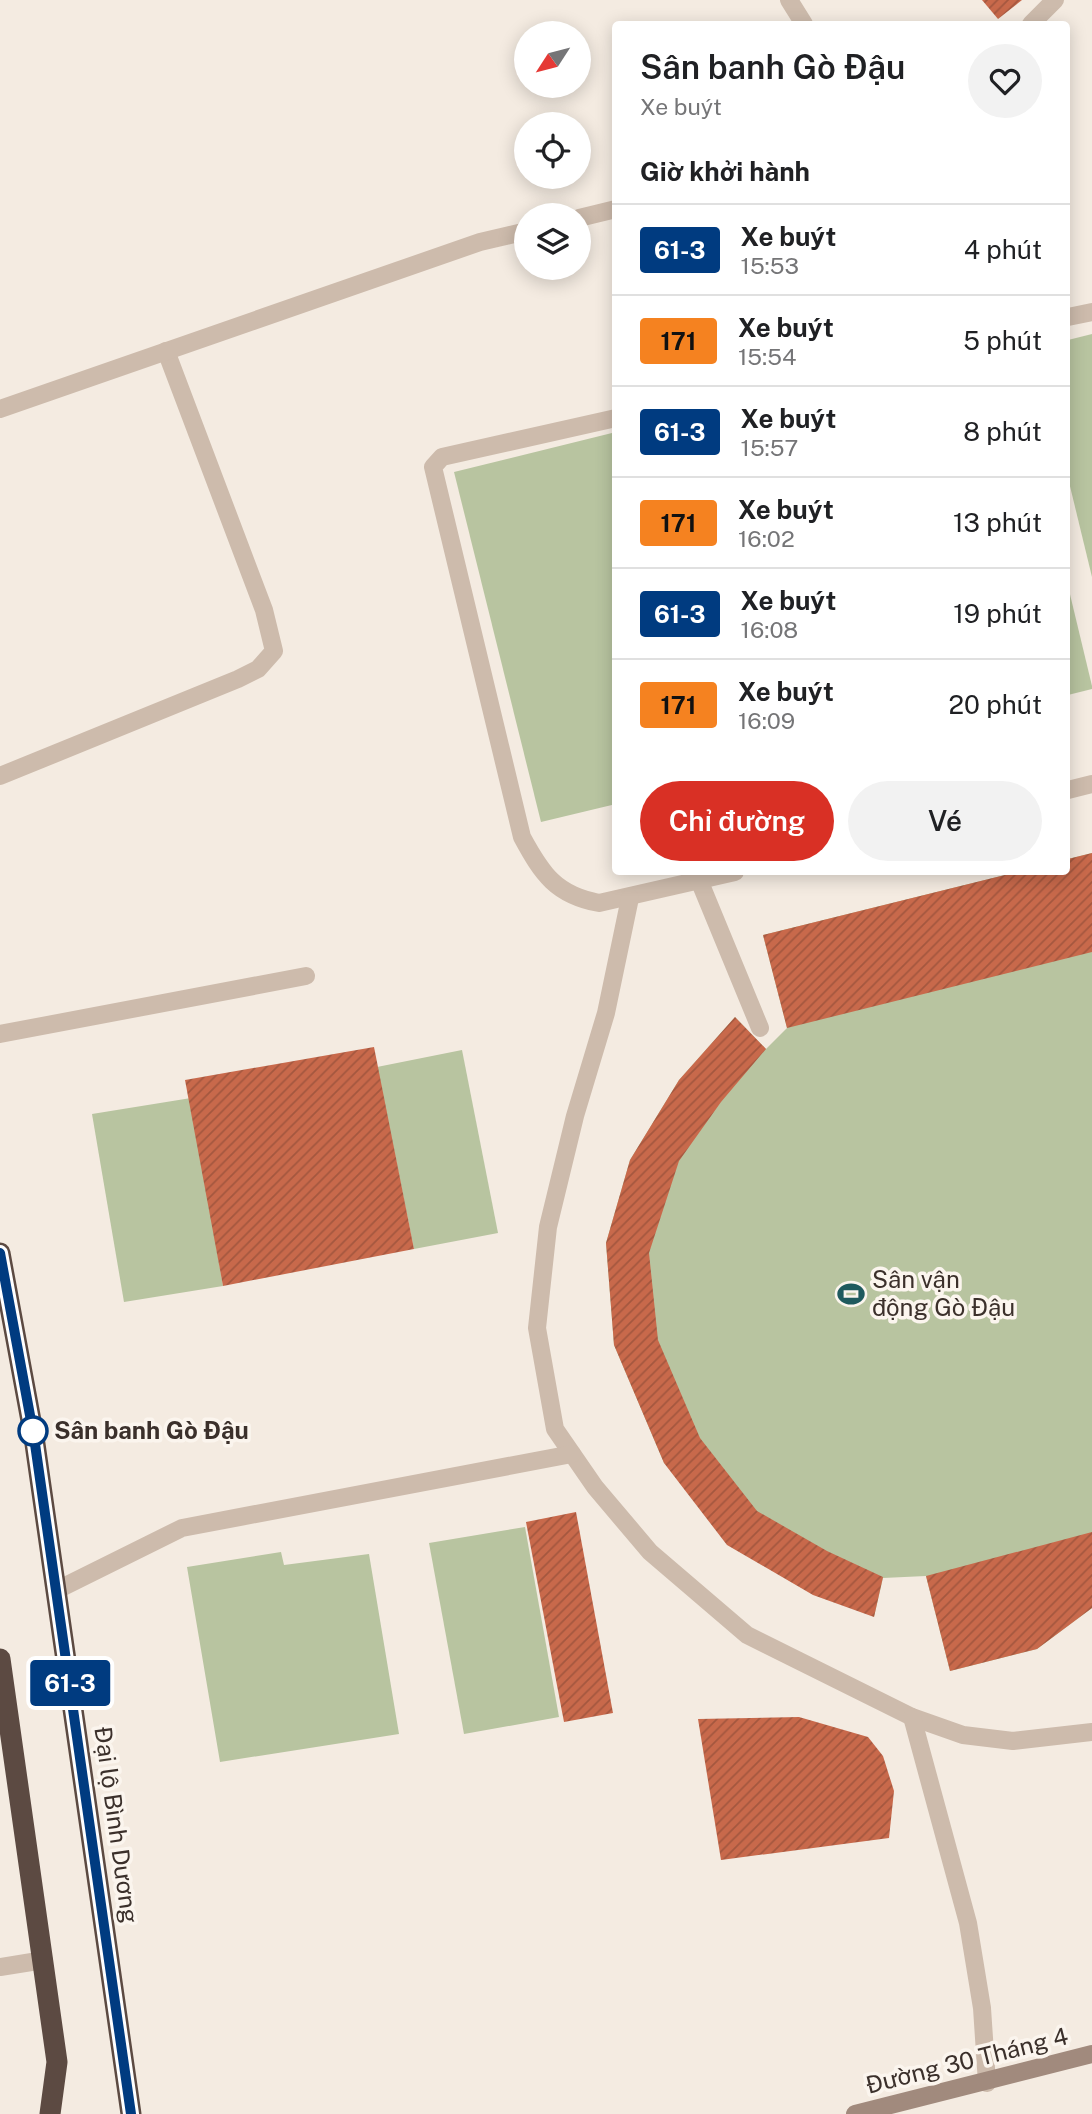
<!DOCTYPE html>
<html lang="vi">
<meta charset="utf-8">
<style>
:root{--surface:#fff;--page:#f2f2f2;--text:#202124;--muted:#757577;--line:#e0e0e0;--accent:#d93025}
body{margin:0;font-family:"Public Sans",sans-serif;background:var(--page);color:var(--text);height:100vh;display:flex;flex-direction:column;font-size:26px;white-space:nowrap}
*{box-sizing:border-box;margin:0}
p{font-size:23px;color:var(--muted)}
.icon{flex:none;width:38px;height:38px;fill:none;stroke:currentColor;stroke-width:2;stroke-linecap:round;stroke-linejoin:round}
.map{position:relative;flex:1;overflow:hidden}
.sheet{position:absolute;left:612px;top:21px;width:458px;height:854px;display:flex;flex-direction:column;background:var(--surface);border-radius:7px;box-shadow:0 4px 18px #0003}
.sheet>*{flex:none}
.badge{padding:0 14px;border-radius:5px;font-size:24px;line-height:46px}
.needle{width:46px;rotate:234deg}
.tools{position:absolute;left:514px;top:21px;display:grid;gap:14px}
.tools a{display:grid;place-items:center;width:77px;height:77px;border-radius:50%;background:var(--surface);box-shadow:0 4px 18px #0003;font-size:35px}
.map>.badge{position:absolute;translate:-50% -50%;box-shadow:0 0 0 4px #fff}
h2{padding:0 28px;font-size:26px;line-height:63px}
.round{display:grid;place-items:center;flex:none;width:74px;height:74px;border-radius:37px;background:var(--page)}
.headline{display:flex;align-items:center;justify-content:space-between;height:119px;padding:0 28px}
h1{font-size:33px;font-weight:600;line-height:52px}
.button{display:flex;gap:14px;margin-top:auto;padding:14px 28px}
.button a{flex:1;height:80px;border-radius:42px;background:var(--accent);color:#fff;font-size:28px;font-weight:600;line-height:80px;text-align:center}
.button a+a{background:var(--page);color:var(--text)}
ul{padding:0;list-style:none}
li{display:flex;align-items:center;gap:21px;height:91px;padding:0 28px;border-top:2px solid var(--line)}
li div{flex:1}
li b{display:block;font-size:26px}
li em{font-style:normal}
li .badge{min-width:77px;font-weight:700;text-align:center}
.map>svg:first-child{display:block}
.garden{fill:#b8c4a0}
.building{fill:url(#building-hatch)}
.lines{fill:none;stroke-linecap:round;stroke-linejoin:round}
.lane{stroke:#cdbbac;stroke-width:18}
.street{stroke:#cdbbac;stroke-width:18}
.secondary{stroke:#a18a7d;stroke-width:18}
.highway{stroke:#5c4a42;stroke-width:21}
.line-casing{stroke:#fff;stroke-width:16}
.line{stroke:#003b80;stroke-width:10}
.stop-dot{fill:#fff;stroke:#003b80;stroke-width:3.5}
.labels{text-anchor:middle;stroke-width:7;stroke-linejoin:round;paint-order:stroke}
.poi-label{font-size:24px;fill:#3b302b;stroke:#fbf5ee;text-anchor:start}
.stop-label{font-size:24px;font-weight:bold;fill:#3b302b;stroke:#fbf5ee;text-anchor:start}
.street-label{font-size:24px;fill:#3b302b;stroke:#fbf5ee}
</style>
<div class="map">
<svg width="1092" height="2114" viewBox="0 0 1092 2114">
<defs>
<pattern id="building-hatch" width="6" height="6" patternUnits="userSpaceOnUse" patternTransform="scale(1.75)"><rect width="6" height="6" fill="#c8694b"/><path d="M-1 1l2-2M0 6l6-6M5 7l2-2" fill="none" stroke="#a4573f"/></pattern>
</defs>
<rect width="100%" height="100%" fill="#f4ebe1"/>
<g class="garden">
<path d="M1092,334V577L1068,478V340Z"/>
<path d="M616,432V804L541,822L454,472Z"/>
<path d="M1068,586L1092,686V689L1068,695Z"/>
<path d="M1092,853V1608L1037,1649L950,1671L926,1576L883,1578L874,1617L664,1463L614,1345L606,1243L630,1160L679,1080L735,1017L766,1049L787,1028L763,935L1017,872H1068V859Z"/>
<path d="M462,1050L498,1233L414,1249L377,1067Z"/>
<path d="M191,1098L223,1286L124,1302L92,1114Z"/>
<path d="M525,1527L559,1717L464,1734L429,1543Z"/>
<path d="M281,1552L284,1565L369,1554L399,1734L220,1762L187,1567Z"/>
</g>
<g class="building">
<path d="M982,0H1022L998,19Z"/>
<path d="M1092,853V952L787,1028L763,935L1017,872H1068V859Z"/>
<path d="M735,1017L766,1049L721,1102L679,1161L649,1253L658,1340L700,1438L757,1511L827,1551L883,1577L874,1617L813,1595L727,1545L664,1463L614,1345L606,1243L630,1160L679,1080Z"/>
<path d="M374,1047L414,1249L223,1286L185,1080Z"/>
<path d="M576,1512L613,1713L564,1722L526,1522Z"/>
<path d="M1092,1532V1608L1037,1649L950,1671L926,1576Z"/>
<path d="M799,1717L868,1737L883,1756L894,1791L889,1838L721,1860L698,1719Z"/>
</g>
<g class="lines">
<g class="lane">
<path d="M1068,317L1092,312"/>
<path d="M616,418L442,457L433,467L522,837C542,874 556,895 599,903L735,872"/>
<path d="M0,776L238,679L258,669L274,651L264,610L166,351"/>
<path d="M1068,790L1092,784"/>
<path d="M699,880L760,1028"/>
<path d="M630,898L606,1013L575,1116L548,1227L537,1328L555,1429L595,1487L650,1552L747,1635L912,1717L963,1735L1013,1741L1092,1732"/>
<path d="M0,1034L306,976"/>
<path d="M57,1590L182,1528L572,1454"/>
<path d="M912,1717L968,1923L982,2008L987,2083"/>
<path d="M0,1967L44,1960"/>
</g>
<g class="street">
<path d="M789,0L804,24"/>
<path d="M1031,24L1055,0"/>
<path d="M579,218L616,209"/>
<path d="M0,409L480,242L527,231"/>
</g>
<path class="secondary" d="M855,2114L1092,2054"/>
<g class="highway">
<path d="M0,1253L34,1437L131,2114"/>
<path d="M0,1659L57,2062L50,2114"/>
</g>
</g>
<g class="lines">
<defs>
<path id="line" d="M0,1253L34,1437L131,2114"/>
</defs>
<use href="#line" class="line-casing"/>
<use href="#line" class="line"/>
</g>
<defs>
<symbol id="stadium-bare" viewBox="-9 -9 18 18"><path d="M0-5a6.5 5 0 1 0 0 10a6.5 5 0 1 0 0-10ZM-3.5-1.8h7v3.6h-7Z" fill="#1f5a5e" stroke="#fbf5ee" stroke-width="2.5" paint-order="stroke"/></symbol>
</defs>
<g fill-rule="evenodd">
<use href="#stadium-bare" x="832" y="1275" width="38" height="38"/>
</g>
<circle class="stop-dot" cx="33" cy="1431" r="14"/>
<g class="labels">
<g class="poi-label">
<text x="872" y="1288">Sân vận<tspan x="872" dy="28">động Gò Đậu</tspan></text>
</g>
<g class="stop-label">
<text x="54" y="1439">Sân banh Gò Đậu</text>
</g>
<g class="street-label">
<text transform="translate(116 1825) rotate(82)" y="8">Đại lộ Bình Dương</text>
<text transform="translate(967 2061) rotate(-14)" y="8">Đường 30 Tháng 4</text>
</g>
</g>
</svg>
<div class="tools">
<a><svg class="needle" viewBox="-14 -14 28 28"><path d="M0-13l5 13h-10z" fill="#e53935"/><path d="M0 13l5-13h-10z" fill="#757577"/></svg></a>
<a><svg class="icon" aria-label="locate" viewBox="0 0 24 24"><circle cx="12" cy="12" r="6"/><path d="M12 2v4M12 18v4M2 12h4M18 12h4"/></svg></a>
<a><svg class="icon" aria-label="layers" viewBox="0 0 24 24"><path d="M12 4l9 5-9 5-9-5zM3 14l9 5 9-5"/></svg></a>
</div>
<b class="badge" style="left:70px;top:1683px;background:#003b80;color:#fff">61-3</b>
<section class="sheet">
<div class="headline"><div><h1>Sân banh Gò Đậu</h1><p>Xe buýt</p></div><a class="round"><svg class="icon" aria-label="heart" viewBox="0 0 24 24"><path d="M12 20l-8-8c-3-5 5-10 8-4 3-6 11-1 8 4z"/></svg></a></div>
<h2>Giờ khởi hành</h2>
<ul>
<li><span class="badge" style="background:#003b80;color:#fff">61-3</span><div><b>Xe buýt</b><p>15:53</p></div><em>4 phút</em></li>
<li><span class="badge" style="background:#f58220;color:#111">171</span><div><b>Xe buýt</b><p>15:54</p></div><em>5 phút</em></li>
<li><span class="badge" style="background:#003b80;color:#fff">61-3</span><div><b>Xe buýt</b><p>15:57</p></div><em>8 phút</em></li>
<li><span class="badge" style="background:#f58220;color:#111">171</span><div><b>Xe buýt</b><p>16:02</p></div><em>13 phút</em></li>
<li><span class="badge" style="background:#003b80;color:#fff">61-3</span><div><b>Xe buýt</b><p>16:08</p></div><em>19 phút</em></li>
<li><span class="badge" style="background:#f58220;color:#111">171</span><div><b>Xe buýt</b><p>16:09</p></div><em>20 phút</em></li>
</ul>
<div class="button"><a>Chỉ đường</a><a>Vé</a></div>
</section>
</div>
